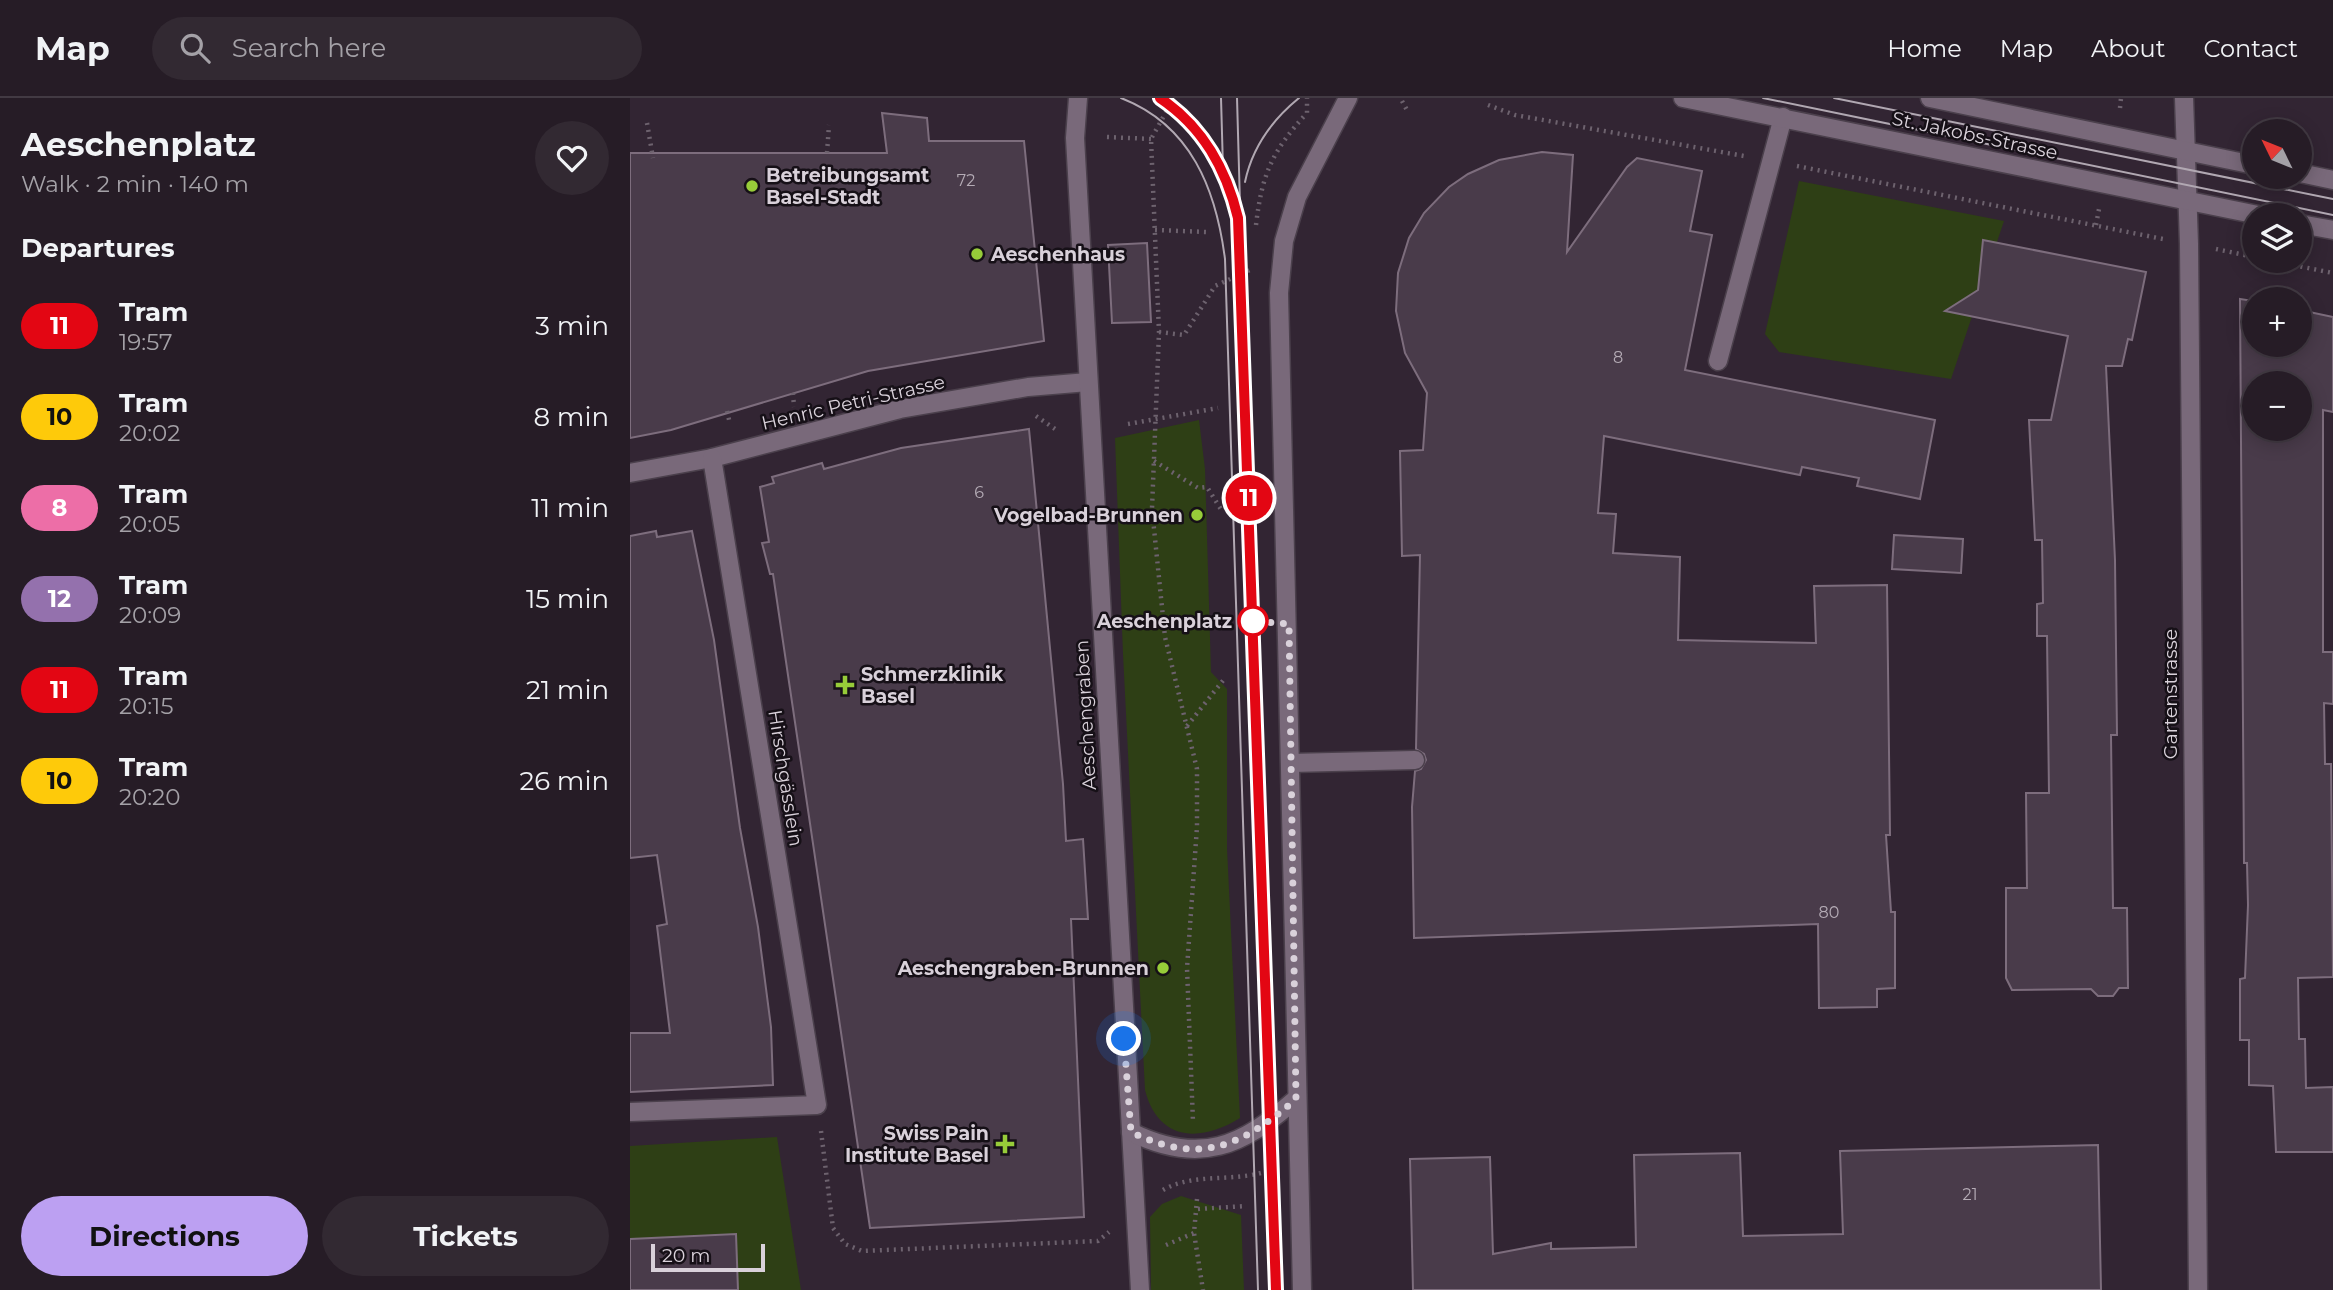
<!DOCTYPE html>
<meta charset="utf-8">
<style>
:root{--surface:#261c26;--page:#322932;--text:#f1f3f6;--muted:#a4a1a7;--line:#423a43;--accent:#bca0f2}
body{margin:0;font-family:Montserrat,sans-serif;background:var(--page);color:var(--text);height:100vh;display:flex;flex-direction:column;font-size:26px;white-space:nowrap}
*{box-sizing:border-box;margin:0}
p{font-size:23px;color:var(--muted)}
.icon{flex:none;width:38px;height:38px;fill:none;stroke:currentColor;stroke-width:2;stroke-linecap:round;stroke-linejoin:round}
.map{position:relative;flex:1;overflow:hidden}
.panel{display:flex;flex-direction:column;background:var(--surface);width:630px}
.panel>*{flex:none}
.badge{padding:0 14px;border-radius:23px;font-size:24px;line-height:46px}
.needle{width:46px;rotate:313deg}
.controls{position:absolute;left:1612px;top:21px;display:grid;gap:14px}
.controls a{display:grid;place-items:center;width:70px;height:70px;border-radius:50%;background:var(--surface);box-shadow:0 4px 18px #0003,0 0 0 2px var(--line);font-size:35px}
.scale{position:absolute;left:21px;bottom:18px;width:114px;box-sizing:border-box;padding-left:7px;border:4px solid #d9d1da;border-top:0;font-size:19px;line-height:24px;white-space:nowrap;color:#d9d1da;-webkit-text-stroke:5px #161017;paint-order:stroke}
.you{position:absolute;width:35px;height:35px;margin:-18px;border:5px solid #fff;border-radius:50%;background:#1a73e8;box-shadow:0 0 0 10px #1a73e833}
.map>.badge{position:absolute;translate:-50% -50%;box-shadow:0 0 0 4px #fff}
h2{padding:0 21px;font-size:26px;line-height:63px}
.round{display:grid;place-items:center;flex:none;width:74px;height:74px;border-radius:37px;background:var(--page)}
.summary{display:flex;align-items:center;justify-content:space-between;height:119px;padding:0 21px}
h1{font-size:33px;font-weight:700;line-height:52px}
.button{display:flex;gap:14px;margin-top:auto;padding:14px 21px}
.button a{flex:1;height:80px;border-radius:42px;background:var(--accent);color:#111;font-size:28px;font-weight:700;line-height:80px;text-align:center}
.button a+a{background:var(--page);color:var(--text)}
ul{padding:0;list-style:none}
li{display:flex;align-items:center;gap:21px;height:91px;padding:0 21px}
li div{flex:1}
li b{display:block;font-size:26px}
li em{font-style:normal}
li .badge{min-width:77px;font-weight:700;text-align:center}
header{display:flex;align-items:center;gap:42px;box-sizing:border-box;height:98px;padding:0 35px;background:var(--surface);border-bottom:2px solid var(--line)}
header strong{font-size:33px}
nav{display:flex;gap:38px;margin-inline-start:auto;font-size:24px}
.search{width:490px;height:63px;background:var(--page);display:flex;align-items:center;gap:18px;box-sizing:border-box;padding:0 24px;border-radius:38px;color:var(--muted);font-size:26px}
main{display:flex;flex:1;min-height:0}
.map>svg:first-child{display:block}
.green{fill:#2e3f15}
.building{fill:#493b4a;stroke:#7d6d7d;stroke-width:2;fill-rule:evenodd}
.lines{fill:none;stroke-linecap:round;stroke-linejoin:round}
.service-casing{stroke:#4b404c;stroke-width:21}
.minor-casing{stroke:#4b404c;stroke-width:21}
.secondary-casing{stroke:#4b404c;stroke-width:21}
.path{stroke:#6d626e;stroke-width:4.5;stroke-dasharray:2 5;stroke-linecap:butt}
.service{stroke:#79697a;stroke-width:18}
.minor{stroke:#79697a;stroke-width:18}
.secondary{stroke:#79697a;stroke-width:18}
.tram{stroke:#b1a8b2;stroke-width:2}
.line-casing{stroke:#fff;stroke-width:16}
.line{stroke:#e30613;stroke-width:10}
.walk{stroke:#d9d1da;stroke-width:7;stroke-dasharray:0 12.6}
.poi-dot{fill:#97cc39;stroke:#161017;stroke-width:2.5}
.stop-dot{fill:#fff;stroke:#e30613;stroke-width:3.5}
.labels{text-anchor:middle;stroke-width:5;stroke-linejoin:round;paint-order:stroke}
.number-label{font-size:16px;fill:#b5acb6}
.street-label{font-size:19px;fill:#d9d1da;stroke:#161017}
.poi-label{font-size:19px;font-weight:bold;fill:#d9d1da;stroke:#161017;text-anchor:start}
.stop-label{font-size:19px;font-weight:bold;fill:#d9d1da;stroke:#161017;text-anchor:end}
</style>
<header>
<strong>Map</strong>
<div class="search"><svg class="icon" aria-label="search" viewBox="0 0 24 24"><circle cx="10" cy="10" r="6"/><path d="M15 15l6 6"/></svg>Search here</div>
<nav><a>Home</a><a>Map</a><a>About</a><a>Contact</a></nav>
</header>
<main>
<section class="panel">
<div class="summary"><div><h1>Aeschenplatz</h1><p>Walk · 2 min · 140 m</p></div><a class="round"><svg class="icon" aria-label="heart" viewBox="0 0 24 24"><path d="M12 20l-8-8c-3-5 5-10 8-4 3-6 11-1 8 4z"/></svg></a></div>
<h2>Departures</h2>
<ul>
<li><span class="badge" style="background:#e30613;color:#fff">11</span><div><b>Tram</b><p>19:57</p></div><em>3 min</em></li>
<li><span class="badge" style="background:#feca0a;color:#111">10</span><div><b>Tram</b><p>20:02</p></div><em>8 min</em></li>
<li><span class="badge" style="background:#ed6ea7;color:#fff">8</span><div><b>Tram</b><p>20:05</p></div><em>11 min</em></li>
<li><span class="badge" style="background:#9471ad;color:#fff">12</span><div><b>Tram</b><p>20:09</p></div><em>15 min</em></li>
<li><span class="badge" style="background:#e30613;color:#fff">11</span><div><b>Tram</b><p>20:15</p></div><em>21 min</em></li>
<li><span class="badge" style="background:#feca0a;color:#111">10</span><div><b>Tram</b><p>20:20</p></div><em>26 min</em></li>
</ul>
<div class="button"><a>Directions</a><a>Tickets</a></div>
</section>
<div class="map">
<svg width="1703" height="1192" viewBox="0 0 1703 1192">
<rect width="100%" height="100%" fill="#322533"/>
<g class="green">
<path d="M1169,83L1374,123L1321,281L1149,254L1135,236Z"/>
<path d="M569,322L575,371L581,574L597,591V750L610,1020C570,1045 528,1043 515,992L493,556L485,340Z"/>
<path d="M147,1039L171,1192H108L106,1136L0,1141V1048Z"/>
<path d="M551,1098L611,1117L614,1192H521L520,1119L532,1106Z"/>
</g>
<g class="building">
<path d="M252,15L297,20L299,43H394L414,243L238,273L41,332L0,340V55H257Z"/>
<path d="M912,54L943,57L937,154L997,69L1007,60L1072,73L1060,133L1082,137L1055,272L1305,322L1290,401L1227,388L1229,380L1172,369L1170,377L974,338L968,415L986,416L983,455L1050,459L1048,542L1186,545L1184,488L1257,487L1260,737H1256L1261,814H1265V890L1247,891V909L1189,910L1188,826L784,840L782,709L785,673L791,671L796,662L794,656L786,651L790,457L772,458L770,353L793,352L797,295L775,255L766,213L768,175L779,140L794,115L819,89L838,76L869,62Z"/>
<path d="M1353,142L1516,174L1502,242L1498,241L1492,268H1476L1485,462L1487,637H1481L1483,810H1497L1498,890H1489L1483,898H1468L1461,891L1382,892L1376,880V790H1397L1396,695H1419L1417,538H1407V506L1413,505L1412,442H1405L1399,322H1421L1438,238L1315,213L1348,192Z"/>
<path d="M517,145L521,224L482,225L478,147Z"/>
<path d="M1610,201L1624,203V247H1670V212L1703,219V314L1693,312V554H1703V606L1694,605L1695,666H1701L1703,879L1668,880L1669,941H1675L1676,990L1703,989V1054H1646L1643,988L1619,987V942H1610V881L1615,880L1618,807L1617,765H1614ZM1624,285H1670V331H1624Z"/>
<path d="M399,331L433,686L436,743L453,741L458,821H441L454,1119L240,1130L143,476H140L132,445L139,444L130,389L144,385L142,379L192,365L194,371L271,350Z"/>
<path d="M26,433L27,439L62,433L84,542L110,730L128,829L141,929L143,987L0,994V935H40L27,828L37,826L27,757L0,760V438Z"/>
<path d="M1264,437L1333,441L1331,475L1262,471Z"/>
<path d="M1468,1047L1471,1192H783L780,1061L860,1059L863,1156L921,1145V1151L1006,1149L1004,1057L1110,1055L1113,1138L1213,1136L1210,1053Z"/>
<path d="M106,1136L108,1192H0V1141Z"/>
</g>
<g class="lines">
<defs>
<g id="service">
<path d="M1088,263L1153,19"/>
<path d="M661,665L785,662"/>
</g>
<g id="minor">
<path d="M1554,0L1559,146L1568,1192"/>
<path d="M0,375L82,360L270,311L398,289L458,284"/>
<path d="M0,1014L187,1007L82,360"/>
</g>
<g id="secondary">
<path d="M448,0L445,40L510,1192"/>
<path d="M1053,0L1628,117"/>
<path d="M1300,0L1624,67"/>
<path d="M1670,75L1703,82"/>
<path d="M1670,126L1703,132"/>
<path d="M501,1034C570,1068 612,1048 666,1001"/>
<path d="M672,1192L649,195L654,143L667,99L718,0"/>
</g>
</defs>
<use href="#service" class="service-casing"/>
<use href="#minor" class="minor-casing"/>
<use href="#secondary" class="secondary-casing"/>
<g class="path">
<path d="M539,0L540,7L521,41L529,234L522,411L535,539L567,671V729L557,870L563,1024"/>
<path d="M772,3L778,14"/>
<path d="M858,7L885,17L1114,58"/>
<path d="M1490,10L1491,0"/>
<path d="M17,25L23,60"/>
<path d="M1636,33L1638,26"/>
<path d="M477,39L521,41"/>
<path d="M197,55L199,27"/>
<path d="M1167,68L1533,141"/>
<path d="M626,127C632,76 642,53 677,15V0"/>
<path d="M1466,127L1469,111"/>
<path d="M525,132L577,134"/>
<path d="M1586,151L1624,159"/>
<path d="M1643,163L1703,175"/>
<path d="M529,234L554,237L585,188L622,171"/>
<path d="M163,295L164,309"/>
<path d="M97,313L100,326"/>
<path d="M406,318L428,333"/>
<path d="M498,326L588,310"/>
<path d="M524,363L568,390L577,389L592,413"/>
<path d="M557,628L595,580"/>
<path d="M191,1033L203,1130L215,1146L232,1153L468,1143L479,1134"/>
<path d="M533,1092C564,1074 607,1085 640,1072"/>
<path d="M567,1101L564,1135L573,1192"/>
<path d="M568,1111L616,1108"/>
<path d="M536,1147L564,1135"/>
</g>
<use href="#service" class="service"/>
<use href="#minor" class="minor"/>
<use href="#secondary" class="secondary"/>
<g class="tram">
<path d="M491,0C561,27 586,91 595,161L628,1192"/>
<path d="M530,0C573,29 596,71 608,120L646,1192"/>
<path d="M591,0L593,70"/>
<path d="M607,0L610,106"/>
<path d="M1133,0L1703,117"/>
<path d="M1204,0L1703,101"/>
<path d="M615,84C622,50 642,22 669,0"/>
</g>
</g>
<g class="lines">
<defs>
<path id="line" d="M530,0C573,29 596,70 608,120L646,1192"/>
</defs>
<use href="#line" class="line-casing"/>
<use href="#line" class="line"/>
<path class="walk" d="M494,941L501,1034C570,1068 612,1048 666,1001L659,526L623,523"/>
</g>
<g class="poi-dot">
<circle cx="122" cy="88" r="7"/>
<circle cx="347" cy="156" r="7"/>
<circle cx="567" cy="417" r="7"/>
<path d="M211.5 576.5h7v7h7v7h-7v7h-7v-7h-7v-7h7z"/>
<circle cx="533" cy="870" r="7"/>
<path d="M371.5 1035.5h7v7h7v7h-7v7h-7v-7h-7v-7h7z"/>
</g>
<circle class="stop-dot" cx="623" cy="523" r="14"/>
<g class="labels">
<g class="number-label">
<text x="336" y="88">72</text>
<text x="988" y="265">8</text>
<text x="349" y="400">6</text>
<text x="1199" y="820">80</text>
<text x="1340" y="1102">21</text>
</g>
<g class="street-label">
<text transform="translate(1345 37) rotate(12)" y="7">St. Jakobs-Strasse</text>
<text transform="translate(223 304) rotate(-13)" y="7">Henric Petri-Strasse</text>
<text transform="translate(1540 596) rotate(-90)" y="7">Gartenstrasse</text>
<text transform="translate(455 617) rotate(-93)" y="7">Aeschengraben</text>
<text transform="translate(156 680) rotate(81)" y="7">Hirschgässlein</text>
</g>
<g class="poi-label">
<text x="136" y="84">Betreibungsamt<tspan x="136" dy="22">Basel-Stadt</tspan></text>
<text x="361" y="163">Aeschenhaus</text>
<text x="553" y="424" text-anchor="end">Vogelbad-Brunnen</text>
<text x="231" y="583">Schmerzklinik<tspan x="231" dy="22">Basel</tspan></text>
<text x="519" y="877" text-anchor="end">Aeschengraben-Brunnen</text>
<text x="359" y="1042" text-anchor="end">Swiss Pain<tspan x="359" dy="22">Institute Basel</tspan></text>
</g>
<g class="stop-label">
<text x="602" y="530">Aeschenplatz</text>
</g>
</g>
</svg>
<div class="controls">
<a><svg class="needle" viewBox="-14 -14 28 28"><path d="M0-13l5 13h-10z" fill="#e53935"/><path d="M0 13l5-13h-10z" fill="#a4a1a7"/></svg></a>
<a><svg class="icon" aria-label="layers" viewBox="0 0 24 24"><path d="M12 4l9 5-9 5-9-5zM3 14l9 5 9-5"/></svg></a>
<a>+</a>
<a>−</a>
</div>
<div class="scale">20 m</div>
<div class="you" style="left:494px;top:941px"></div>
<b class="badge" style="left:619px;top:400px;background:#e30613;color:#fff">11</b>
</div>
</main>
